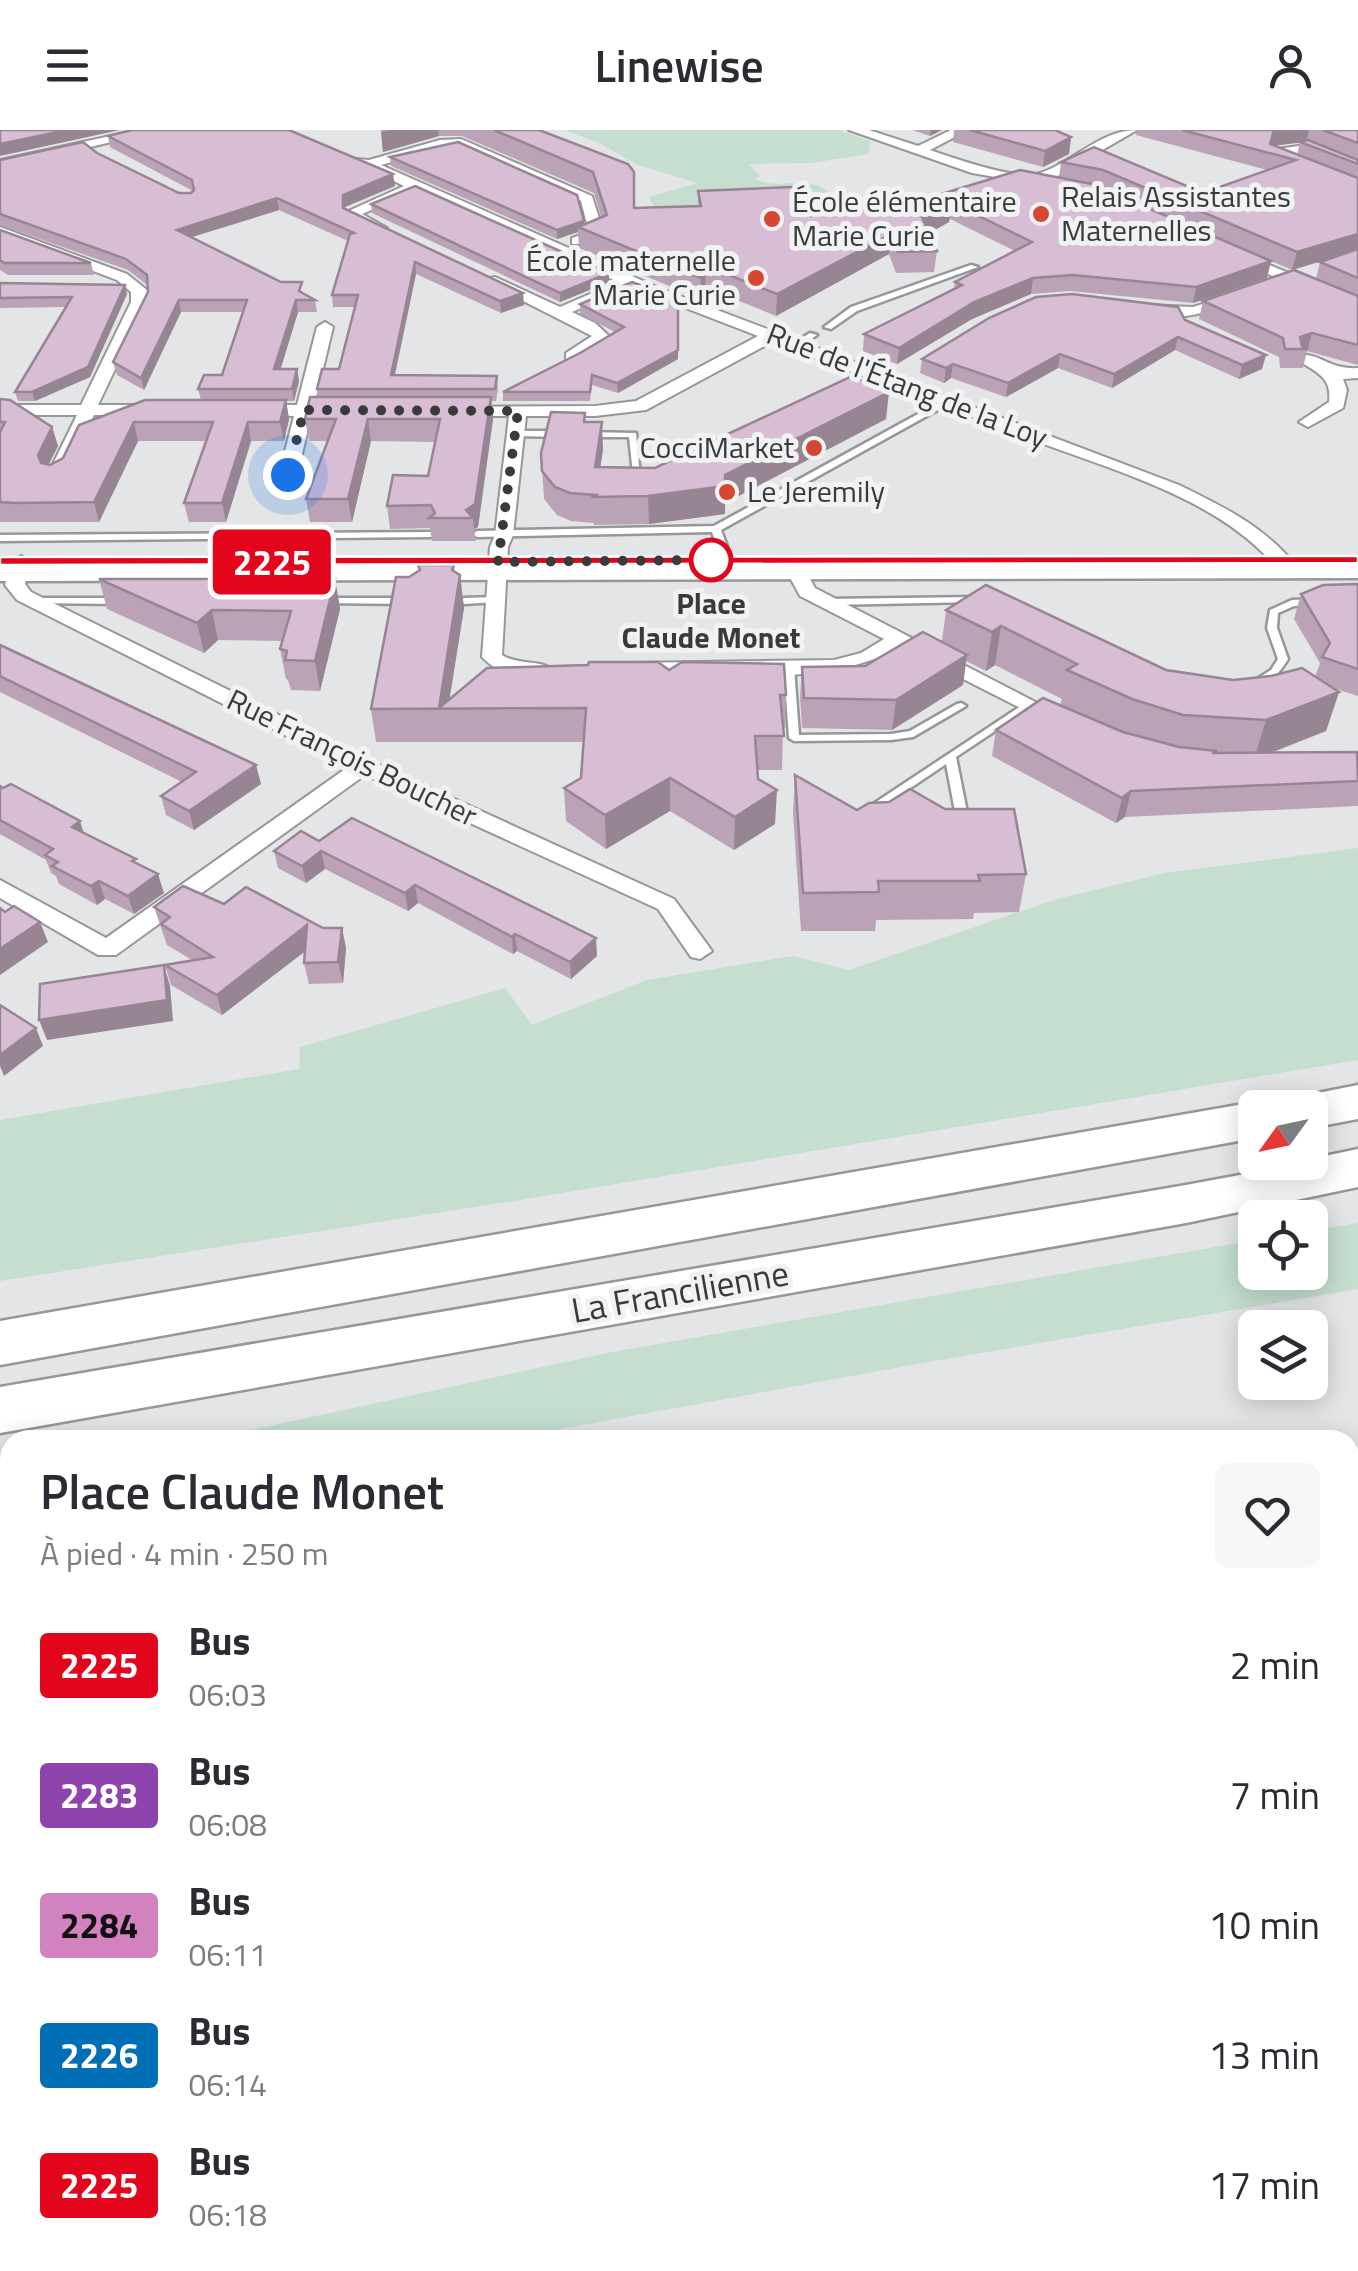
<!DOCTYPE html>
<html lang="fr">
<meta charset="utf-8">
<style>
:root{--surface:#fff;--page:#f7f7f7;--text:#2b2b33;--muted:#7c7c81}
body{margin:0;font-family:"Titillium Web",sans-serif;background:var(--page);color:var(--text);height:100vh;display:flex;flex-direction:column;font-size:38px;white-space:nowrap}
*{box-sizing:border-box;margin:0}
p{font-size:32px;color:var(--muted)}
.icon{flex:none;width:55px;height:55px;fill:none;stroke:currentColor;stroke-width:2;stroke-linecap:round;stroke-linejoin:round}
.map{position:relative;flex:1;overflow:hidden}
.side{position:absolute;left:0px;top:1300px;width:1360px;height:842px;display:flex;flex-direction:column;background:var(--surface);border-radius:30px 30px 0 0;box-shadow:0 5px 25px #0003}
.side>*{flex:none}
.badge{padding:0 20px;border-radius:8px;font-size:35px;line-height:65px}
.needle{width:65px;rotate:237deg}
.fabs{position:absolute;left:1238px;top:960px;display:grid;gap:20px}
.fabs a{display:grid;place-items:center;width:90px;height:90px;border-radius:15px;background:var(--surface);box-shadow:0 5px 25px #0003;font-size:50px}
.you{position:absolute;width:50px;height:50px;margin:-25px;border:8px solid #fff;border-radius:50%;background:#1a73e8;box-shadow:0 0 0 15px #1a73e833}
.map>.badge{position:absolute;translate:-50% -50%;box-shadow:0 0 0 5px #fff}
.round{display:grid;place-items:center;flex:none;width:105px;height:105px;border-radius:15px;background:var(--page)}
.headline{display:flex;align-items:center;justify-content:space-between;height:170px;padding:0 40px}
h1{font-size:48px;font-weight:600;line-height:75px}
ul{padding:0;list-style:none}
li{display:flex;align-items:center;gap:30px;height:130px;padding:0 40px}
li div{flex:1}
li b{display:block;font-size:38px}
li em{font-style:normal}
li .badge{min-width:110px;font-weight:700;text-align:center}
header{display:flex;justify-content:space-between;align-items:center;height:130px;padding:0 40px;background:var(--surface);font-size:45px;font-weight:600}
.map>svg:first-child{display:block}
.green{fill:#c5decf}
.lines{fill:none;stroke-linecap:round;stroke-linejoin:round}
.service-casing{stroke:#959798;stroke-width:5}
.minor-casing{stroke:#959798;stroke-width:4}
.secondary-casing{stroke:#959798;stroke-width:5}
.motorway-casing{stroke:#959798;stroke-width:5}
.service{fill:#fff;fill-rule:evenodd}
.minor{fill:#fff;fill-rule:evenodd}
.secondary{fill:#fff;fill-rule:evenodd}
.motorway{fill:#fff;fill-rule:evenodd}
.wall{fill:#baa3b6;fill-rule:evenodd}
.shaded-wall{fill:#978594}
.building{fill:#d8bed4;stroke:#978594;stroke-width:2.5}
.line{fill:#e3051c;stroke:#fff;stroke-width:2.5}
.walk{stroke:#3a3a3b;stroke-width:10;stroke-dasharray:0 18}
.poi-dot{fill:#d44832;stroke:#f0f2f3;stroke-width:4}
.stop-dot{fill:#fff;stroke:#e3051c;stroke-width:5}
.labels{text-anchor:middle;stroke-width:10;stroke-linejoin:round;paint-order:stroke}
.far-poi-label{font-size:30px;fill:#3a3a3b;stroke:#f0f2f3;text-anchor:start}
.far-street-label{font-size:30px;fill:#3a3a3b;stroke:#f0f2f3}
.far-stop-label{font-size:30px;font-weight:bold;fill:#3a3a3b;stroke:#f0f2f3}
.street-label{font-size:35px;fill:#3a3a3b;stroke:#f0f2f3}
</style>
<header><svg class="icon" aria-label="menu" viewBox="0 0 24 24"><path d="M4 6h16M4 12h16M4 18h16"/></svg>Linewise<svg class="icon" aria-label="person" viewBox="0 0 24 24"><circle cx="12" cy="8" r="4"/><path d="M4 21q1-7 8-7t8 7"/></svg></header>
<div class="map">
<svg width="1358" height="2141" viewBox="0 0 1358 2141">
<rect width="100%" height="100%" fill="#e3e5e6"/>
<g class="green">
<path d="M565,0H838L870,11L869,24L811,33L749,34L760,46L755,49C782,62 805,42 829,63C794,84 698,81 656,80L649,67L698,53L638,35L601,14Z"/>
<path d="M1358,718V930L520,1070L0,1151V990L299,939L300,917L505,858L532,895L647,850L793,826L849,840L1057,769L1165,743Z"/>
<path d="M1358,1093V1159L934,1231L500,1310H206L612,1222L1255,1110V1142H1310V1101Z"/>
<path d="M140,2133V2132L247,2133L235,2141H130Z"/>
<path d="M644,2133L884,2132V2133L877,2141H633Z"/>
</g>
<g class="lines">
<defs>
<g id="service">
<path d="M971,135L978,137L857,181L831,199L824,197L851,177Z"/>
<path d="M810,203L817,205L801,216H795V212Z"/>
<path d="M949,267L953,270L952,272L721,400L732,430L730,432L722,430L712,402L477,407L472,404L477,401L714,396Z"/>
<path d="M514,301H561L565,304L561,307L517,306L513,303Z"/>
<path d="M584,302L636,303L640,346L633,344L629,307H587L583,304Z"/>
<path d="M434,402V406L431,407L0,411V405Z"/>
<path d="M494,467L497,468V472L464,474L459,471L464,468Z"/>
<path d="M975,467L980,470L978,472L827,475L822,472L827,469Z"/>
<path d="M33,468H121L126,471L121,474L30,473V469Z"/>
<path d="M323,468H406L411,471L406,474L320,473V469Z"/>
<path d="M1317,469L1322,472L1320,474L1294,476L1278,483L1277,498L1288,529C1280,542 1269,557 1252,556V552L1271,540L1278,529L1267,498L1270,480L1292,470Z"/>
<path d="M789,534L794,537L799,605L891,604L910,601L957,574L961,573L966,576L913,607L891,610L794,611L789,608L784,537Z"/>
<path d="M1027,572L1031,573V577L956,627L970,697L968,699L964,701L958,697L946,634L872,684H864V680Z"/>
</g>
<g id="minor">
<path d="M138,0H163L0,38V30Z"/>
<path d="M849,0H869L918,16L951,0H968L930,20C953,28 1016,50 1037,44C1072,34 1099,0 1137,0L1042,55L972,43Z"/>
<path d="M461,9L592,66L604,104L582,114H572V108L589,102L581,71L459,17L441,18L381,35L659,158L1179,355C1224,377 1268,398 1299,440L1296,444H1282C1222,367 1110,340 1022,306C939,273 855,243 772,212L646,280L595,286H526L513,405L508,417L502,525C520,536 541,529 553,540C532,557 499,545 482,527L490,417L495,405L509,286H457L449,281L451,277L595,276L636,271L758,206L631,157L572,182L595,193L610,207L578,229H566V223L592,206L482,150L495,147L560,177L618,152L416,61L362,84L387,98V104H377L344,83L404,56L355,32L357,29L369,30L440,10Z"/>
<path d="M1305,15L1358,35V44L1304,23L1283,27L1358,57V66L1269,29L1271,20Z"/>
<path d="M0,97L127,144L147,160V172L98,275H154L162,280L154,285H94L65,346L56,351L47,346L77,285H0V275H81L131,172V162L117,150L0,106Z"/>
<path d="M1236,121L1358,172V183L1231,128V122Z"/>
<path d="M1234,164L1239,166V172C1212,181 1162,197 1136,180L1144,175L1193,177Z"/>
<path d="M325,192L333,197L314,276H344L352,281L344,286H311L297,345L288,350L282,349L279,345L294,286L252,285L244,280L252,275H297L317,197Z"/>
<path d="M1299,225C1321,223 1329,240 1358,238V248L1343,249L1347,260L1343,278L1308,297L1299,292L1329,272C1332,248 1318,243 1299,231Z"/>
<path d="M21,426L30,432L25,454L31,462L371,631L674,769L712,821L700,829L691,827L658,779L365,645L116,825H98L0,768V750L106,808L348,637L17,470L5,455L12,432Z"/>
<path d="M797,436L804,438L815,458L1074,592L1070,596H1056L900,517C830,558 712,544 631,545L621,539L631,533L834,530L861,523L884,509L800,466L787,442Z"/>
</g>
<path id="secondary" d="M1358,432V448L0,451V435Z"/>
<g id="motorway">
<path d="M1358,955V989L1310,998V978H1288L1293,968Z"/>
<path d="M1255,972L1272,978H1255V1008L0,1235V1191Z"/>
<path d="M1358,1019V1057L1186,1093L0,1303V1257L1186,1055L1310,1032V1029Z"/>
</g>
</defs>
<use href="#service" class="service-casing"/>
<use href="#minor" class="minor-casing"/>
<use href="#secondary" class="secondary-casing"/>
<use href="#motorway" class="motorway-casing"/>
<use href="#service" class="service"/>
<use href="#minor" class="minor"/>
<use href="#secondary" class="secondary"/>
<use href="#motorway" class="motorway"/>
</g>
<g class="wall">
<path d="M381,0H494L628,34L634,78L698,76V61L811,85L916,72H935V66L1059,48L1061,32L1094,17L1203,63L1267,40L1136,5L1137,0H1358V235L1307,221L1303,238H1280L1279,227L1199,189L1203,171L1316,149L1320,132L1338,126L1292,140L1100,57L1095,55L1267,148L1193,173L1070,161L1031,164L972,189L897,234L863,221L864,204L954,159L955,152L1015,121L950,89L949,92L929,103L937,121L934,142L896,143L889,124L776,186L705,157L700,169L579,118L578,102L557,109L391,36L390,27L584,95L601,87L594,63L462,6H439L383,22ZM1300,12L1297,25L1274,16Z"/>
<path d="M912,0H942L930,6Z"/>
<path d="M954,0H1055L1071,7L1069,24L1043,37L953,12Z"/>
<path d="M108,6L395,56L345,77V79L524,175L501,183L416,144L395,245L497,246L498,259L496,271H492L493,289L478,397L474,399L476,411H432L430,398L390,399L387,376L428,346L435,312L371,311L352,392H310L306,369L328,311H309L305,289L318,267L317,259L339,239L355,177H333L332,165L348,111L279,80L192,107L315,170L317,182H298L280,239H297L299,251L294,271H286L289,289L284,311H251L226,392H189L184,373L206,311H138L99,392H0V269L52,297L58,316L48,335H50L63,328L79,295L201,270L198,259L222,245L243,182H181L144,260L117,245L113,232L148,162L147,155L128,140L0,95V30L97,23L179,63H191L193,61L110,17Z"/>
<path d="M371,74L609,152L560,172L372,83Z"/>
<path d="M0,100L91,133L94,145H8L0,140Z"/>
<path d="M0,153L125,155L127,164L90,247L35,271H18L15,262L66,177L0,178Z"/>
<path d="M580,174L681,179L678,181V229L618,263L592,255L590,271H503V262L580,223L615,202L580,184Z"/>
<path d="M1185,190L1262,239L1239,249L1175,220L1112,258L1058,238L1006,267L951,248L944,253L920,243L922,229Z"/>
<path d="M886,289L725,373V384L649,394L594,395V393L571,391L557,385L544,369L541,323L586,292L603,320L600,337L655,338Z"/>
<path d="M418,435L455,441L460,445L464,478L449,569L669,540L786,565L785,598H783L782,640H757L758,649L775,694L734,720L670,681L606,719L566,691L564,658L581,648L584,612H376L371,579L409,447L419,441Z"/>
<path d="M99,449H335L340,479L320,561L291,560L288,550L286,549L280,519L283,511L218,510L204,523L107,479Z"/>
<path d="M1358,454V566L1333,558L1339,562L1326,601L1271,623L1358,626V676L1125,687L1116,693L992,626L996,600L1060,575L1062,569L995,535L986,541L966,531L963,555L892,600L802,598L800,567L802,537L865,536L942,511L946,480L1166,540L1233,550L1315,547L1320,533L1294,489L1301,464Z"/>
<path d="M0,515L261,654L194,700L166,685L161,666L182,652L0,562Z"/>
<path d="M795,645L857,680L1026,744L1019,782L974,783L973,789L876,790L875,801H801L793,683Z"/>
<path d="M0,656L138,734L164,763L134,784L105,769L97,775L59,754L56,746L51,743L46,730L0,704Z"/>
<path d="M319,711L597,826L571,849L517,821L513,824L418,773L408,781L325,739L306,753L278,738L274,721Z"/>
<path d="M224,774L346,818L343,853L309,854L304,833L305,821L222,885L171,855L165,835L192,830L167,815L154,777Z"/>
</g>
<g class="shaded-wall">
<path d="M67,0H120L0,26V14Z"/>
<path d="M389,0H438L439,6L383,22L381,2Z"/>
<path d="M931,0H942L930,6Z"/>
<path d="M1274,0H1309L1306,12L1270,16L1268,23Z"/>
<path d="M1071,7L1069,24L1043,37L1045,21Z"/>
<path d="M393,44L395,56L345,77L344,89L343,65Z"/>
<path d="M277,68L279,80L179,111L177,100Z"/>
<path d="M952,71L949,92L920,108L922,87Z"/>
<path d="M584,91V100L578,97V102L557,109V100Z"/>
<path d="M891,104L889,124L776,186L777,164Z"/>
<path d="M1358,104V120L1292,140L1297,122Z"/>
<path d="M1271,131L1267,148L1193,173L1196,157Z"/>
<path d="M415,132L416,144L392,257L391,245Z"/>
<path d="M706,136L705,157L700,169L701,148Z"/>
<path d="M609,143V152L560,172V163Z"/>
<path d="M1033,148L1031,164L972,189L897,234L899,218L974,172Z"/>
<path d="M125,155L127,164L90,247L35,271L32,262Z"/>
<path d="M523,163L524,175L501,183L500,171Z"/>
<path d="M179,170L181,182L144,260L141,248Z"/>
<path d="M296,170L298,182L277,251L274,239Z"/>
<path d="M1312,203L1307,221L1308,219H1297L1300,207Z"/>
<path d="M1178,207L1175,220L1112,258L1114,244Z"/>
<path d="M678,220V229L618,263L617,253Z"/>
<path d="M1060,224L1058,238L1006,267L1008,253Z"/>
<path d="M1266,225L1262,239L1239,249L1242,235Z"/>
<path d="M953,234L951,248L944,253L946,238Z"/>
<path d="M297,239L299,251L294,271L292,259Z"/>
<path d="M889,262L886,289L725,373V384L649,394L648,366L725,345Z"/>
<path d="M491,267L493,289L478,397L474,399L473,388L466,380Z"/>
<path d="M286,270L289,289L284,311L280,292Z"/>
<path d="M368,289L371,311L352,392L348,369Z"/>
<path d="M134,292L138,311L99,392L94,372Z"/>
<path d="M248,292L251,311L226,392L222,373Z"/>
<path d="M602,292L603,320L596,365L595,337Z"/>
<path d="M52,297L58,316L44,344L38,325Z"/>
<path d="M454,435L457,464L460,445L464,478L448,579L439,578L452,440Z"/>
<path d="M335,449L340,479L320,561L315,531Z"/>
<path d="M212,480L218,510L204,523L197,493Z"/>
<path d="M1001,496L995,535L986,541L992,502Z"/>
<path d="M967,525L963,555L892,600L896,570Z"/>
<path d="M1339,562L1326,601L1254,629L1266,590Z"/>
<path d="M256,635L261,654L194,700L189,681Z"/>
<path d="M670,648V681L606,719L605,685Z"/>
<path d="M777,660L775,694L734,720L735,687Z"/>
<path d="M1131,661L1125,687L1116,693L1122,668Z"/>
<path d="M80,691L86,710L72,697Z"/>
<path d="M321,721L325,739L306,753L302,736Z"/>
<path d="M158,744L164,763L134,784L128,766Z"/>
<path d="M99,751L105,769L97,775L91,756Z"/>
<path d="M415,755L418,773L408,781L405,763Z"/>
<path d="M40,792L48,812L0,845V819Z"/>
<path d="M307,795L312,816L222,885L217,865Z"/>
<path d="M342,798L346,818L343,853L338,832Z"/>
<path d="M515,804L517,821L513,824L512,807Z"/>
<path d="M596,808L597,826L571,849L570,832Z"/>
<path d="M164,835L170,856L173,891L47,910L39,890Z"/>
<path d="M36,898L43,916L4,946L0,936V925Z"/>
</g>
<g class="building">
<path d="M0,0H67L0,14Z"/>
<path d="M132,0H289L393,44L343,65V78L523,163L500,171L415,132L391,245L497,246L495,259H317L322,239H339L358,165H332L350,104L354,103L277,68L177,100L281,152H302L299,161L315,170H296L274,239H297L292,259H198L204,245H222L247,170H179L141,248L113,232L148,162L147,145L126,129L0,84V30L83,12L97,23L179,63H191L194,60L192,50L108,6Z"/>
<path d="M494,0H539L628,34L634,42V78L701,76L698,61L793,57L803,58L811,85L836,73H895L914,67L916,72L952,71L922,87L937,121L898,122L891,104L777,164L706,136L701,148L578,97L607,85L593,42Z"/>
<path d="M970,0H1055L1071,7L1045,21Z"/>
<path d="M1182,0H1274L1270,14L1358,48V104L1297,122L1103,40L1061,32L1094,17L1203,63L1296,30Z"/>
<path d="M1323,0H1358V13Z"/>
<path d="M1308,10L1358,30V34L1300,12Z"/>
<path d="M458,12L577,65L584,91L557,100L390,27Z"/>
<path d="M1020,40L1092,54L1271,131L1196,157L1073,145L1033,148L974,172L899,218L864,204L962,155L955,152L1032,112L950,72L952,71L948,72L935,66Z"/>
<path d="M415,56L609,143L560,163L371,74Z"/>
<path d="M0,100L91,133H4L0,130Z"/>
<path d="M1358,119V148L1320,132Z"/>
<path d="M1294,140L1358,166V215L1312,203L1300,207L1302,216L1308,219H1285L1283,208L1203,171Z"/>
<path d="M632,152L681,170L678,171V220L617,253L592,245L590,262H503L580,223L624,197L580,174Z"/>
<path d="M0,153L125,155L88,237L32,262H15L72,167L0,168Z"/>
<path d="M1072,164L1178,177L1185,190L1266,225L1242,235L1178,207L1114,244L1060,224L1008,253L953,234L946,238L922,229L989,188L1036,167Z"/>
<path d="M852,246L889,262L725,345V356L648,366L593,367L596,365L570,363L555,357L542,341L541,323L551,282L585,283L584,292H602L595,337L655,338Z"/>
<path d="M310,267H491L475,374L466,380L473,388H429L435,383L431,375L387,376L393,345L428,346L440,289H368L348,369H306L336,289H305Z"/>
<path d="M0,269L10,270L52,297L38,325L41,333L50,335L63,328L79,295L145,270H286L280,292H248L222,373H184L213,292H134L94,372L16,373L0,372V302L5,292H0Z"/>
<path d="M418,435H454L452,440L460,445L439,578L487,538L588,535L589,532H658L669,540L682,532L784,534L786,565H780L784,606H755L758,649L777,660L735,687L670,648L605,685L564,658L581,648L586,578L371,579L396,447H409L420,440Z"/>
<path d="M99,449H335L315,531L285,530L287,521L280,519L291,481L212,480L197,493Z"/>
<path d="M1358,454V539L1322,527L1330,513L1301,464L1323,455Z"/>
<path d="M986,455L1166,540L1233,550L1271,546L1302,538L1339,562L1266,590L1183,585L1132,569L1067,540L1077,534L1001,496L992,502L946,480Z"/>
<path d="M923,502L967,525L896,570L804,568L802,537L865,536Z"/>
<path d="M0,515L256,635L189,681L161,666L196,642L0,546Z"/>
<path d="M1043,568L1123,602L1179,617L1217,621L1212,623L1357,622L1358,651L1131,661L1122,668L996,600Z"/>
<path d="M795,645L857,680L869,673L889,672L910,659L945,679H1014L1026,744L978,745L980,751H878L879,762L803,763Z"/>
<path d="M11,654L80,691L72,697L136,729L132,731L158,744L128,766L99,751L91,756L52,736L58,732L45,725L53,719L0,690V656L3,658Z"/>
<path d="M352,688L596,808L570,832L515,804L512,807L415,755L405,763L321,721L302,736L274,721L301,701L319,711Z"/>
<path d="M183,756L224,774L246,757L323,798H342L338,832L304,833L307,795L217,865L165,835L213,827L161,794L170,787L154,777Z"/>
<path d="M14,776L40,792L0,819V778L5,782Z"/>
<path d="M164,835L167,870L39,890L40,854Z"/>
<path d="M0,875L36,898L0,925Z"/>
</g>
<path class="line" d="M1358,426V433L0,435V427Z"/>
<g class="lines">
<path class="walk" d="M288,345L304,280L518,281L498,432L711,430"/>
</g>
<g class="poi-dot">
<circle cx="1041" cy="84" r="10"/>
<circle cx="772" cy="89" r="10"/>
<circle cx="756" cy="148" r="10"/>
<circle cx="814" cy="318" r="10"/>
<circle cx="727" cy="362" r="10"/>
</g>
<circle class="stop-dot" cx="711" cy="430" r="20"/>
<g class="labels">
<g class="far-poi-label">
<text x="1061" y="77">Relais Assistantes<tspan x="1061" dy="34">Maternelles</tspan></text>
<text x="792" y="82">École élémentaire<tspan x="792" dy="34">Marie Curie</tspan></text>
<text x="736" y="141" text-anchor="end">École maternelle<tspan x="736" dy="34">Marie Curie</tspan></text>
<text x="794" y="328" text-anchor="end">CocciMarket</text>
<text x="747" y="372">Le Jeremily</text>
</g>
<g class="far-street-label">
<text transform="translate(907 256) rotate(21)" y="10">Rue de l'Étang de la Loy</text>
<text transform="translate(352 628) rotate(26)" y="10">Rue François Boucher</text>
</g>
<g class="far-stop-label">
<text x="711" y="484">Place<tspan x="711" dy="34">Claude Monet</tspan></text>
</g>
<g class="street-label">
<text transform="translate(680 1162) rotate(-10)" y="12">La Francilienne</text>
</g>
</g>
</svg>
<div class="fabs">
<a><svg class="needle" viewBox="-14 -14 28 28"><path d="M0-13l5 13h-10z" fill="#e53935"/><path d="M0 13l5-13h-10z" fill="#7c7c81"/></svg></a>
<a><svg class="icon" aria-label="locate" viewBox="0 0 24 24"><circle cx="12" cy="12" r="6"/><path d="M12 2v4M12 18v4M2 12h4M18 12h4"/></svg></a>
<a><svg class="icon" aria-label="layers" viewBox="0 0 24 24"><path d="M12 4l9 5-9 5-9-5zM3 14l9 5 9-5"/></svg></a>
</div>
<div class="you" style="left:288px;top:345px"></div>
<b class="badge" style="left:272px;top:432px;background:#e3051c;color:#fff">2225</b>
<section class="side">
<div class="headline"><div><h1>Place Claude Monet</h1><p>À pied · 4 min · 250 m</p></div><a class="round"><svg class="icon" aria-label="heart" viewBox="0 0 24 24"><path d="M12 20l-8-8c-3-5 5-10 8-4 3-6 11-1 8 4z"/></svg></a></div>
<ul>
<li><span class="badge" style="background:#e3051c;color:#fff">2225</span><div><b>Bus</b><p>06:03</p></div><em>2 min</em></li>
<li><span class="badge" style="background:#8e44ad;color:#fff">2283</span><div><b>Bus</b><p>06:08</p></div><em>7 min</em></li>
<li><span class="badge" style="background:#d282be;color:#111">2284</span><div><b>Bus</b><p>06:11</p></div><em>10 min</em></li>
<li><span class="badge" style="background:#006fb6;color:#fff">2226</span><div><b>Bus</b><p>06:14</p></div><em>13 min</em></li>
<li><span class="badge" style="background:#e3051c;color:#fff">2225</span><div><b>Bus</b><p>06:18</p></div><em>17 min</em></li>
</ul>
</section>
</div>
